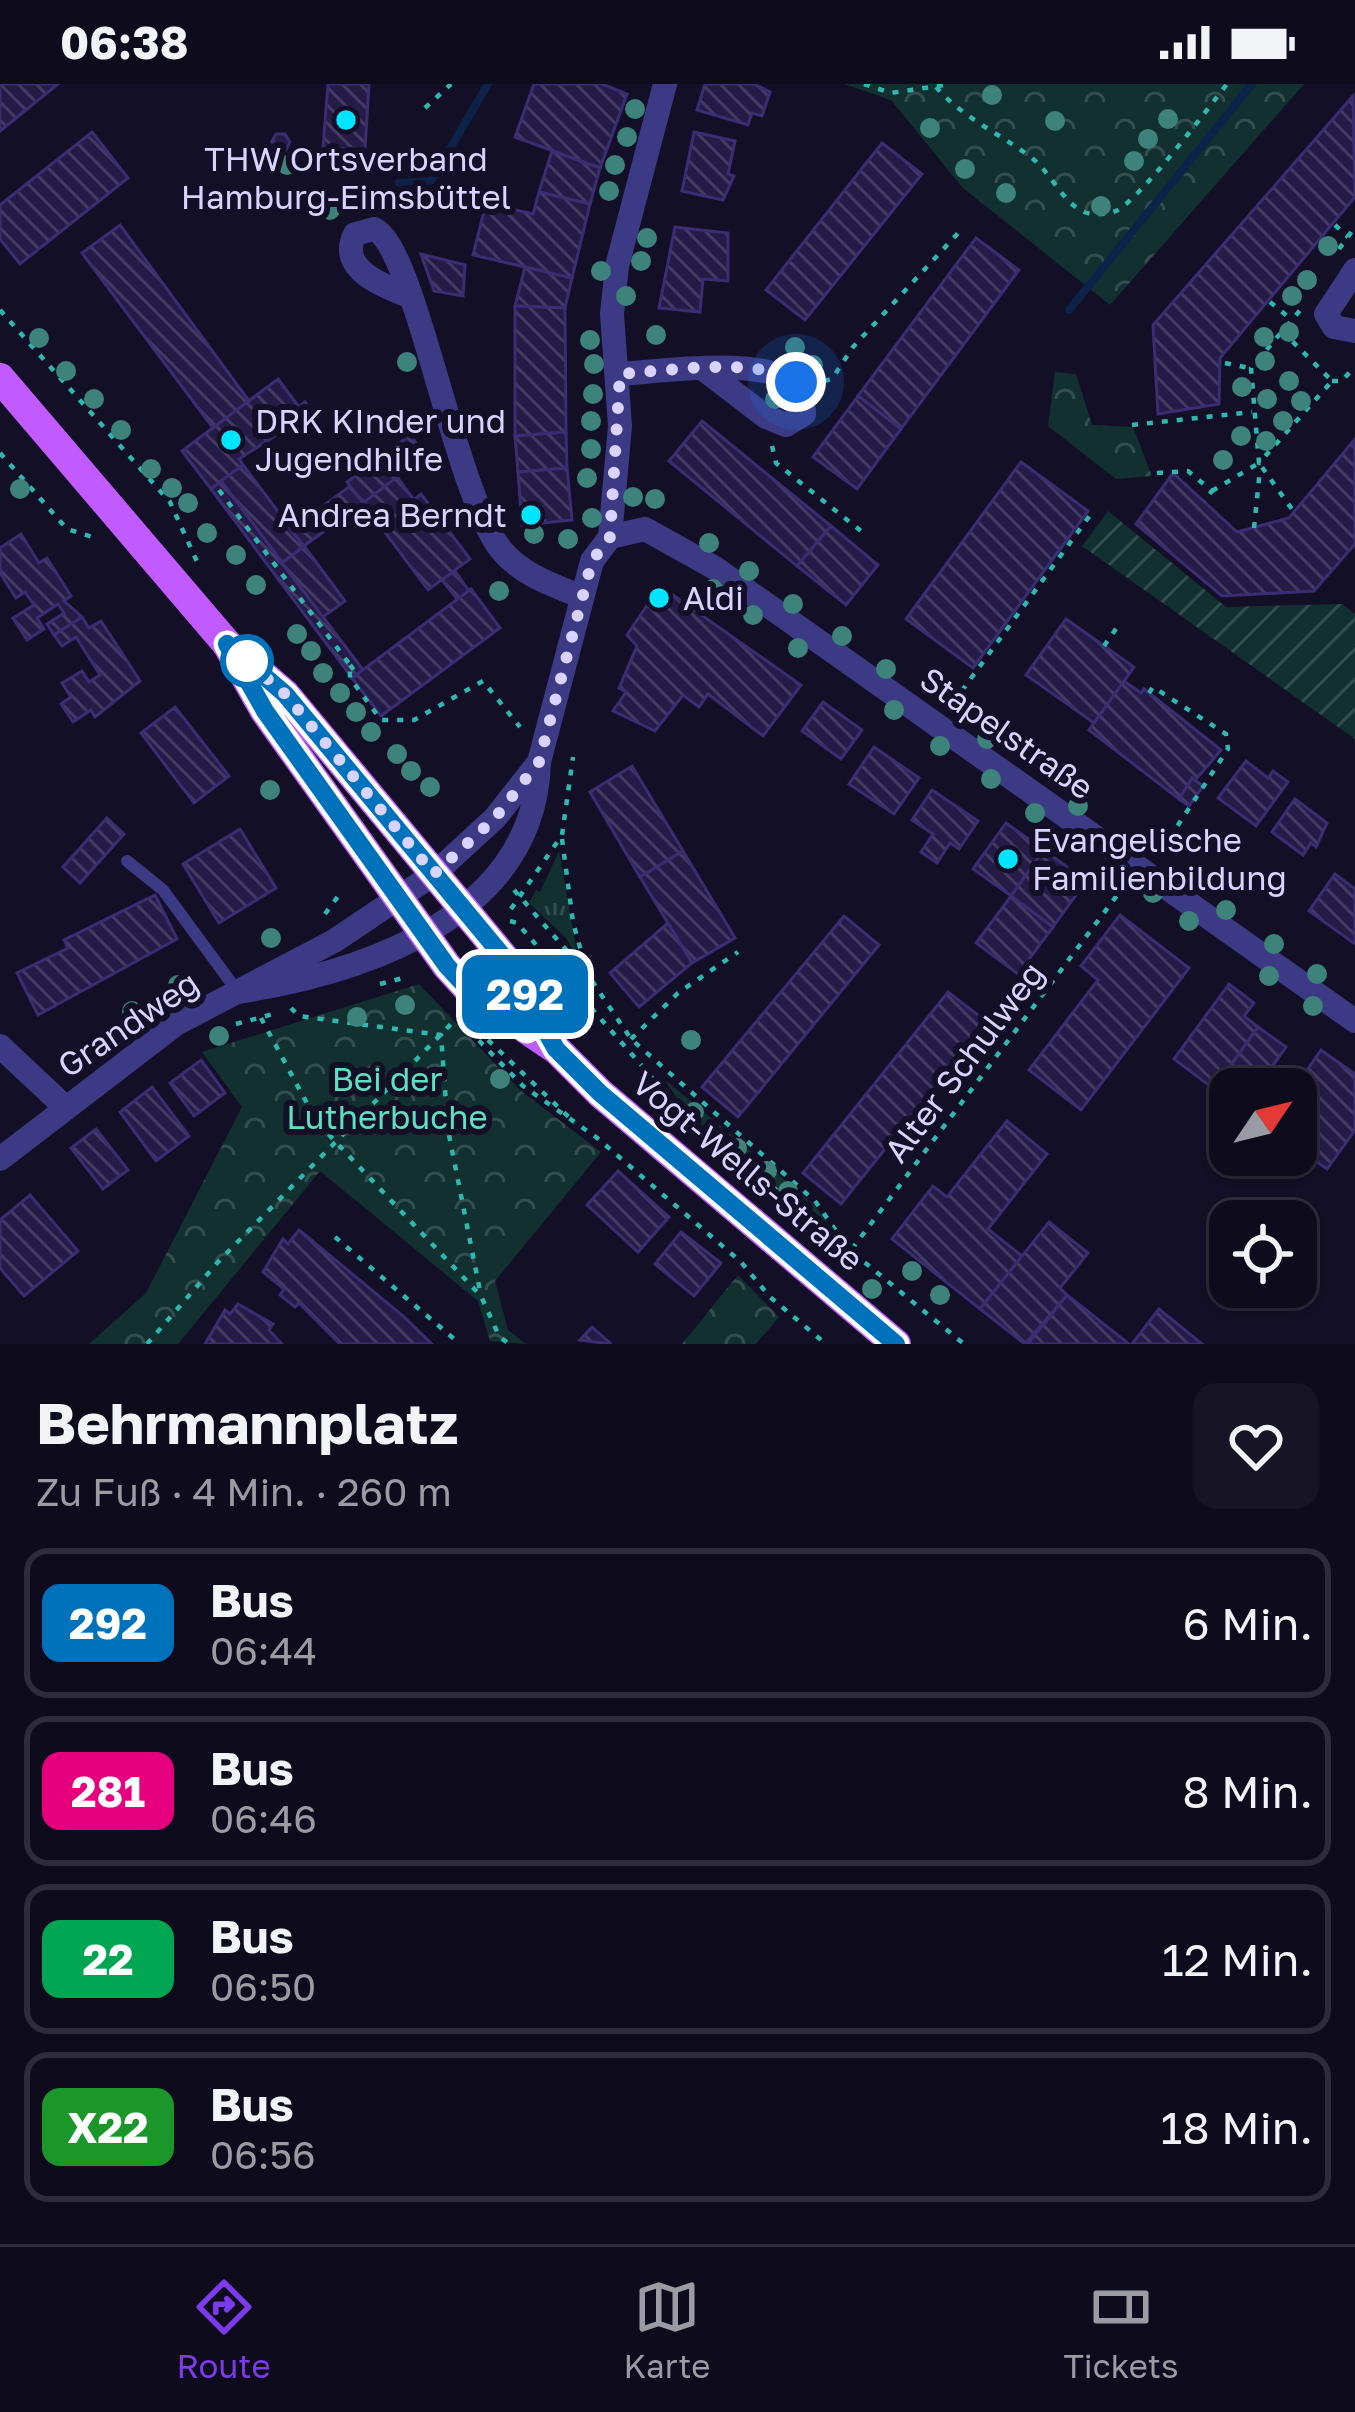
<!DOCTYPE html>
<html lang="de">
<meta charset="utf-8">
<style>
:root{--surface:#0e0b1c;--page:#171425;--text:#f1f3f6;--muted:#9b9ba3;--line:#2e2b3b;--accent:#7c3aed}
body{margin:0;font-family:"Golos Text",sans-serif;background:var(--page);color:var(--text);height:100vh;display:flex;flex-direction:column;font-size:45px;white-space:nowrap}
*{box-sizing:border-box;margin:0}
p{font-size:39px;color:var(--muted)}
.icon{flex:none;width:66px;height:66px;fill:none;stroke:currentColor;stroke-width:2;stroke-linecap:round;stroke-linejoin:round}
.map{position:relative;height:1260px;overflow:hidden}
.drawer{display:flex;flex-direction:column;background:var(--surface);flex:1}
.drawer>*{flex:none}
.badge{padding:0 24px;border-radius:18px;font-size:42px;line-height:78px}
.needle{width:78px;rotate:55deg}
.buttons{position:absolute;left:1209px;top:984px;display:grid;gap:24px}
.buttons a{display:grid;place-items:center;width:108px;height:108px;border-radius:24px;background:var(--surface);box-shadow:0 3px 9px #0004,0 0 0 3px var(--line);font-size:60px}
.you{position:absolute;width:60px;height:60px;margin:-30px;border:9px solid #fff;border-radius:50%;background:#1a73e8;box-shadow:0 0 0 18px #1a73e833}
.map>.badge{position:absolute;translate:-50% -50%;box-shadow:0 0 0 6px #fff}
.round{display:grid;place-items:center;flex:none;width:126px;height:126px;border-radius:24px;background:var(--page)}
.head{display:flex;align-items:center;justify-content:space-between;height:204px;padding:0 36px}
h1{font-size:57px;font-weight:700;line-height:90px}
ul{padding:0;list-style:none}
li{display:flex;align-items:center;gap:36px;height:150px;margin:0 24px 18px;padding:0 12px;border:6px solid var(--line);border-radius:24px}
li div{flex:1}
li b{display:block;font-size:45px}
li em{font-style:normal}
li .badge{min-width:132px;font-weight:700;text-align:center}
.status{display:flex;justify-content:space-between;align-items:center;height:84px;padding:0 60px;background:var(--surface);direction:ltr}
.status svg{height:33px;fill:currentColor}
.menu{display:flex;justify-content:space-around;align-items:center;height:168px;border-top:3px solid var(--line);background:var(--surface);font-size:33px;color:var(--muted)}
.menu a{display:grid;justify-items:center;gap:6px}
.menu .active{color:var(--accent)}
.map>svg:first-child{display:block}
.grass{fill:url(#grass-tufts)}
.park{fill:url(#park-crowns)}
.garden{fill:url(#garden-furrows)}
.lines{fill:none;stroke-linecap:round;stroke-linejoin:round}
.stream{stroke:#0c2248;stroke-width:8}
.building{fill:url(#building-back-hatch);stroke:#3b2d73;stroke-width:3}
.path{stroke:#2fb8b0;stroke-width:4.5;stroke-dasharray:6 9;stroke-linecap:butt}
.lane{stroke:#3d3a85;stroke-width:12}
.street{stroke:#3d3a85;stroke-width:24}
.primary{stroke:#c25bff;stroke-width:30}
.tree{fill:#3d827b}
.line-casing{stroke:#fff;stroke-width:27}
.line{stroke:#0072bc;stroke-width:18}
.walk{stroke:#d9d4ff;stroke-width:12;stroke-dasharray:0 21.6}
.poi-dot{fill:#00e5ff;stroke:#130f26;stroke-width:4.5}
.stop-dot{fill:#fff;stroke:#0072bc;stroke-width:6}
.labels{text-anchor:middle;stroke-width:12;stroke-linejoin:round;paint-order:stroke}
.poi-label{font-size:33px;fill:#d9d4ff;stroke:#130f26;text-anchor:start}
.street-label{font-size:33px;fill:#d9d4ff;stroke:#130f26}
.park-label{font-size:33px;fill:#5fe0c0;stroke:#130f26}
</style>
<div class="status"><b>06:38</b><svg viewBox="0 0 49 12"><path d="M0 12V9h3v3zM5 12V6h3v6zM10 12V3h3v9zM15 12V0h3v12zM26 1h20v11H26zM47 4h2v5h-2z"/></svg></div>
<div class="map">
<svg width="1355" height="1260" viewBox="0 0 1355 1260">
<defs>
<pattern id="grass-tufts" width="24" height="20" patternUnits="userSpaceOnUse" patternTransform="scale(3)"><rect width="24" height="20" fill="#12302f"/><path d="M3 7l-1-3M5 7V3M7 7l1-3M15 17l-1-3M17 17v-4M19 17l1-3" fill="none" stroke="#344d4e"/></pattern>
<pattern id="park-crowns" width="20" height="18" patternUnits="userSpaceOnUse" patternTransform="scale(3)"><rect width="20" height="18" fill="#12302f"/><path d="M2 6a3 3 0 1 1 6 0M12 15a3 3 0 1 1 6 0" fill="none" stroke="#344d4e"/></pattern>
<pattern id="garden-furrows" width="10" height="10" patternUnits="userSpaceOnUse" patternTransform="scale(3)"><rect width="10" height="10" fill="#12302f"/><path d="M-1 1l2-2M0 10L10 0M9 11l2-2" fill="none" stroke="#344d4e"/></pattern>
<pattern id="building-back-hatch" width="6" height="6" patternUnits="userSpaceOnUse" patternTransform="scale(3)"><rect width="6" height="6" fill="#241b47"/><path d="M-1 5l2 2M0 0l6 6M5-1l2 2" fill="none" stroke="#433b63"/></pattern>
</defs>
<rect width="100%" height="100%" fill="#130f26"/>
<g class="grass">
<path d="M559,767L578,875L566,854L529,819L536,806L540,808Z"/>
<path d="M663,994L753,1069L741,1075L687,1028Z"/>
<path d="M767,1081L816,1123L837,1152L759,1091Z"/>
</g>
<g class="park">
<path d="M844,0H1304L1110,221L962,103L891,16Z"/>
<path d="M1055,288L1076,290L1092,341L1133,343L1152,392L1116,395L1048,342Z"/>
<path d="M419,900L520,1006L601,1068L495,1197L508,1246L526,1260L490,1257L478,1217L320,1087L178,1260H89L146,1209L242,1023L202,968Z"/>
<path d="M738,1191L779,1233L756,1260H682Z"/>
</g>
<path class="garden" d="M1108,427L1226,523L1342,520L1355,530V655L1082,462Z"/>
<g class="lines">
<g class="stream">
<path d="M399,99L431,97L488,0"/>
<path d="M1069,226L1252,0"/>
</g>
</g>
<g class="building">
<path d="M0,0H58L0,47Z"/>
<path d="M328,0H369L365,66L323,63Z"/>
<path d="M534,0H602L627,10L600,84L515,53Z"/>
<path d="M705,0H754L770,8L762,32L752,29L748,41L697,26Z"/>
<path d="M1353,12L1355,113L1220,274L1219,320L1158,330L1153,241Z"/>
<path d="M92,48L128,94L20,180L0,155V121Z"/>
<path d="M694,48L735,57L728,90L734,92L723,116L682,107Z"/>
<path d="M276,50H285L290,58L286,66L276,67L271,59Z"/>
<path d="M882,59L922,90L805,236L766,206Z"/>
<path d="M552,67L600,84L590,120L539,108Z"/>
<path d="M539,108L590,120L572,194L473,171L486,119L533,130Z"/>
<path d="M120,141L249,317L213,344L82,169Z"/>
<path d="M675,143L728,149V197L703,195L700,228L659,224Z"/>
<path d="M976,154L1019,186L901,345L858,312Z"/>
<path d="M421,170L465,181L463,212L434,207Z"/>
<path d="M525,183L572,194L565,224L515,222Z"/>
<path d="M515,222L565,224L566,348L515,352Z"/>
<path d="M278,295L299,323L305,318L312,328L239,375L243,381L211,405L182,367Z"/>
<path d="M858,312L901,345L857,405L813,373Z"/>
<path d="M702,337L831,442L797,482L669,377Z"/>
<path d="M566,348L567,384L518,388L515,352Z"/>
<path d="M410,351L426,372L363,419L347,398Z"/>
<path d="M1355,355V460L1314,507L1222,512L1136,440L1173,389L1237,448L1289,434Z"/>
<path d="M1021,378L1088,427L973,584L906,535Z"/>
<path d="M243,381L304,462L282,479L221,397Z"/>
<path d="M567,384L572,436L522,441L518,388Z"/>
<path d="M397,393L414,416L421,410L470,475L428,506L363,419Z"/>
<path d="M221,397L363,586L352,594L211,405Z"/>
<path d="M350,402L363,419L304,462L291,446Z"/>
<path d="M831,442L878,481L846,521L797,482Z"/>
<path d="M21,450L39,479L47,474L71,512L64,517L82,533L54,551L47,540L64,529L58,520L37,534L44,545L27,556L13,534L34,521L25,508L16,514L0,489V464Z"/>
<path d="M304,462L345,517L323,533L282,479Z"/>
<path d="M455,487L469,507L457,515L442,496Z"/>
<path d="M660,502L801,601L763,652L708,610L699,623L683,611L655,647L613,627L626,608L619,604L637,562L627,551Z"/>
<path d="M471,505L500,544L381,632L352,594Z"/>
<path d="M82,533L89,544L101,537L140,597L95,633L91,626L73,638L61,620L71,613L62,599L82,587L89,598L100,591L76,553L62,562L54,551Z"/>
<path d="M1066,535L1134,583L1094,639L1026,591Z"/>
<path d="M1124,597L1141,609L1144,605L1221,666L1179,715L1089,646Z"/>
<path d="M823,618L862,646L841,675L802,647Z"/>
<path d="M175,623L229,692L194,719L141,649Z"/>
<path d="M874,663L919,694L894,730L849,700Z"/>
<path d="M1246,677L1268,694L1273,687L1288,698L1256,742L1218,714Z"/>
<path d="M632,682L683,767L640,793L590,708Z"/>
<path d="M1192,694L1203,702L1189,722L1179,715Z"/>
<path d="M932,706L978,737L959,765L950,759L937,779L921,768L933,750L912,736Z"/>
<path d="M1295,715L1327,739L1316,763L1311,759L1303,771L1272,748Z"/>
<path d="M107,734L124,750L80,799L63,783Z"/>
<path d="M1006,739L1044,766L1011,812L973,785Z"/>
<path d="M240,745L276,804L219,839L183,780Z"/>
<path d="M1044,766L1086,797L1053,843L1011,812Z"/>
<path d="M683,767L735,854L692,879L640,793Z"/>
<path d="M1335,790L1355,805V860L1309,827Z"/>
<path d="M155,811L177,855L38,931L17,889L68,864L64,856Z"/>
<path d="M1011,812L1053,843L1018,890L976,859Z"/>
<path d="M1120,831L1189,884L1081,1026L1029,986L1098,896L1081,882Z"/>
<path d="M844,832L879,861L738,1033L702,1003Z"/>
<path d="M668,839L692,879L639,923L610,889Z"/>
<path d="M1229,900L1254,919L1244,932L1258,943L1214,1005L1174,975Z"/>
<path d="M948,908L987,938L841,1120L803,1089Z"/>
<path d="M1258,943L1286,963L1257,1004L1229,984Z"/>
<path d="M1321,966L1355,990V1046L1327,1085L1296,1063L1294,1005Z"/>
<path d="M201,976L225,1009L194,1032L170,999Z"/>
<path d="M152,1003L189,1052L156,1077L120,1028Z"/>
<path d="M1007,1037L1047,1070L988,1145L1022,1172L980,1225L892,1155L933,1102L947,1113Z"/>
<path d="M96,1045L128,1086L103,1105L71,1064Z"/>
<path d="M618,1087L669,1133L638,1168L587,1121Z"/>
<path d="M30,1111L78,1167L24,1212L0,1184V1136Z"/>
<path d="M1049,1138L1088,1169L1060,1204L1067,1211L1025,1260L980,1225Z"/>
<path d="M299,1146L402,1231L432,1260H340L299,1219L295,1223L280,1211L284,1205L263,1188L283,1155L288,1160Z"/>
<path d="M681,1148L721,1179L694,1212L655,1180Z"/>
<path d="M1067,1211L1076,1218L1129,1260H1028Z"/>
<path d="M238,1220L273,1240L269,1246L282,1260H205L225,1226L230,1230Z"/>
<path d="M1159,1225L1202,1260H1132Z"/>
<path d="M592,1243L610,1259L609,1260L580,1256Z"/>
</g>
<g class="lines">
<g class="path">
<path d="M864,0L891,9L951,0"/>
<path d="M936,3C963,34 999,49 1032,74C1050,88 1062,117 1082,127C1091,132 1108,131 1118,126C1143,111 1206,27 1227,0"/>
<path d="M425,24L451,0"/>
<path d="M1335,141L1348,153"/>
<path d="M1339,165L1355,143"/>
<path d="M1270,218L1292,236"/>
<path d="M0,226L170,418L199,482"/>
<path d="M1282,247L1332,297L1259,379L1251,284L1302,224"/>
<path d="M1225,279L1249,284"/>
<path d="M824,297L832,295L853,263L960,147"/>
<path d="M1332,297H1342L1355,282"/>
<path d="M1132,341L1252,328"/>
<path d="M772,362L776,379L861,447"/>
<path d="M0,369L67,445L96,454"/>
<path d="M1157,389L1188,387L1212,407L1204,417"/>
<path d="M219,406L350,581V594L381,636H414L483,597L520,643"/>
<path d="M1212,407L1259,379L1294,428"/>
<path d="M1254,444L1260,385"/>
<path d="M1104,562L1120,539"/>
<path d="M350,581L357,590"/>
<path d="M1149,609L1153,603L1226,650L1228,665L1159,770"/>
<path d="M953,619L1091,430"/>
<path d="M562,755L573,838L586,885"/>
<path d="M514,806L588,891L631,955L815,1117L848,1164"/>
<path d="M511,825L562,751L573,673"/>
<path d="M325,830L339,811"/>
<path d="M510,837L517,839L684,1030L964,1260"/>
<path d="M380,900L403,894"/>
<path d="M291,924L299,932L441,951L448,1046L481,1212"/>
<path d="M261,934L317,1038L481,1212L499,1252L509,1260"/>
<path d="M458,935L523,1002L596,1053L741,1178L770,1213L826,1260"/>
<path d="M236,940L277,929"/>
<path d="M631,955L678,909L738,868"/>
<path d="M488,956L575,1039"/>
<path d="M342,1023L350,1046"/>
<path d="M335,1153L460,1260"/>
<path d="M843,1177L1124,802"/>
<path d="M147,1260L218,1178L457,934"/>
</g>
<path class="lane" d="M127,777L163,806L238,908"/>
<g class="street">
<path d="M1355,186L1326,230L1334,243L1355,247"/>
<path d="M409,212C383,202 337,185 355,150L374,145C416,163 455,414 503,468C524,492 554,501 582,513"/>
<path d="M620,290C665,287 770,271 802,304L804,330L786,341L766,333L702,284"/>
<path d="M610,453L645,445L715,484L1355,937"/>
<path d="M238,908C366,888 535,832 539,678L592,477L610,453L620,342L612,230L617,182L665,0"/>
<path d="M0,962L65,1023"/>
<path d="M0,1075L176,940L334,857L434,790L495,734L539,678"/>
</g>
<g class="primary">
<path d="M0,294L227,560L285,610L506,876L551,956"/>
<path d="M227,560L265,627L447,882L470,907L556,965L600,1009L896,1260"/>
</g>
</g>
<g class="tree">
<circle cx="992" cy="11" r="10"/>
<circle cx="635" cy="25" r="10"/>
<circle cx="1168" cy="35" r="10"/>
<circle cx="1055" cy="37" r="10"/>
<circle cx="930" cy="44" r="10"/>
<circle cx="627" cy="53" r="10"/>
<circle cx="1148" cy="55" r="10"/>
<circle cx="1134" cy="77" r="10"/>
<circle cx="287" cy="81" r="10"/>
<circle cx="615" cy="81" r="10"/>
<circle cx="965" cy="85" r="10"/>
<circle cx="609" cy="107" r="10"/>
<circle cx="1006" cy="109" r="10"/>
<circle cx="359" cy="113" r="10"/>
<circle cx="1101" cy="122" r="10"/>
<circle cx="330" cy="126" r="10"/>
<circle cx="647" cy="154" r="10"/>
<circle cx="1328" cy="162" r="10"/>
<circle cx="641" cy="177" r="10"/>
<circle cx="601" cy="187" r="10"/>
<circle cx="1307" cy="196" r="10"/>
<circle cx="626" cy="212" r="10"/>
<circle cx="1292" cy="212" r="10"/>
<circle cx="1289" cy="248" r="10"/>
<circle cx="656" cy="251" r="10"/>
<circle cx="1264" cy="253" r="10"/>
<circle cx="39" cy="254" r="10"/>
<circle cx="590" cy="256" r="10"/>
<circle cx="795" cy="263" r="10"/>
<circle cx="1265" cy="277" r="10"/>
<circle cx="407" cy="278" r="10"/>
<circle cx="594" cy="280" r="10"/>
<circle cx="813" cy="281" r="10"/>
<circle cx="66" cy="287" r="10"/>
<circle cx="1289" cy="297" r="10"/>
<circle cx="1242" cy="303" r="10"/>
<circle cx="593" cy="310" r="10"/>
<circle cx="94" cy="315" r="10"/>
<circle cx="775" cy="315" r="10"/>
<circle cx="1267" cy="315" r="10"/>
<circle cx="1301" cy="317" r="10"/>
<circle cx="591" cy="337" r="10"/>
<circle cx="1283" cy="337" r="10"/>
<circle cx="121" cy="346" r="10"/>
<circle cx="1241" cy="352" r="10"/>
<circle cx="1266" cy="357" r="10"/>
<circle cx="591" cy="365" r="10"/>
<circle cx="1223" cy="376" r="10"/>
<circle cx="151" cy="385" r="10"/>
<circle cx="587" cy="394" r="10"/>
<circle cx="172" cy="404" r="10"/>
<circle cx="20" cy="405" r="10"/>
<circle cx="633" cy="413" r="10"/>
<circle cx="655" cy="415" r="10"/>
<circle cx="188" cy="419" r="10"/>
<circle cx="592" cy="434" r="10"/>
<circle cx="207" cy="449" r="10"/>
<circle cx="534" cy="450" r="10"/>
<circle cx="568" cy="455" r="10"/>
<circle cx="709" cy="459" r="10"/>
<circle cx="236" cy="471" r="10"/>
<circle cx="749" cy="487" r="10"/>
<circle cx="256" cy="501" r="10"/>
<circle cx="713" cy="505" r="10"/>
<circle cx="499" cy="507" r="10"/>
<circle cx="793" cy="520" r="10"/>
<circle cx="753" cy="531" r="10"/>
<circle cx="297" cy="550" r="10"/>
<circle cx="842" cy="552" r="10"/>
<circle cx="798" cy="564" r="10"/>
<circle cx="311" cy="567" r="10"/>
<circle cx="886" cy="585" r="10"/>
<circle cx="323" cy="589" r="10"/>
<circle cx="340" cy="609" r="10"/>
<circle cx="894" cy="626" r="10"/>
<circle cx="356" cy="628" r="10"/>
<circle cx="371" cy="648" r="10"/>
<circle cx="987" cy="655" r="10"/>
<circle cx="940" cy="662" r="10"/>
<circle cx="397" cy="670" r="10"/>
<circle cx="411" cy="687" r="10"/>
<circle cx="991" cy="695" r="10"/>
<circle cx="430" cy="703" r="10"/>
<circle cx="270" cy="706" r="10"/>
<circle cx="1078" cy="722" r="10"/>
<circle cx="1035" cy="729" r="10"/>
<circle cx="1153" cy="809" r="10"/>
<circle cx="1226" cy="826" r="10"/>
<circle cx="1189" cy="837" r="10"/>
<circle cx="271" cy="854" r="10"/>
<circle cx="1274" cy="860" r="10"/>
<circle cx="1317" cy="890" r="10"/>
<circle cx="1269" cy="892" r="10"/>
<circle cx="178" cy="901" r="10"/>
<circle cx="405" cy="921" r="10"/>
<circle cx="1313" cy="922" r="10"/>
<circle cx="132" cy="927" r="10"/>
<circle cx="357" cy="933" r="10"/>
<circle cx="219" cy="952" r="10"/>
<circle cx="691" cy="956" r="10"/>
<circle cx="500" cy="995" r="10"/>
<circle cx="694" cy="1028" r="10"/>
<circle cx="737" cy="1064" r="10"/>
<circle cx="767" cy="1087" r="10"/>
<circle cx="788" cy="1107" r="10"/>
<circle cx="826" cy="1159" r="10"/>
<circle cx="912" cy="1187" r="10"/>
<circle cx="872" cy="1205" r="10"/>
<circle cx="940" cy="1211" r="10"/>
</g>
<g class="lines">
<defs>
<path id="line" d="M527,946L470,907L447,882L265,627L227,560L285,610L506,876L556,965L600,1009L896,1260"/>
</defs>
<use href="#line" class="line-casing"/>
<use href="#line" class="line"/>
<path class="walk" d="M247,577L241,572L285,610L434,790L495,734L539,678L592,477L610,453L620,290C666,287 758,272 796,298"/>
</g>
<g class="poi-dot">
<circle cx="346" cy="36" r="12"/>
<circle cx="231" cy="356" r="12"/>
<circle cx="531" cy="431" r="12"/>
<circle cx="659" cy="514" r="12"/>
<circle cx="1008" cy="775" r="12"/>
</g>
<circle class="stop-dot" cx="247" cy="577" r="24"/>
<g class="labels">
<g class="poi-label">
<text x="346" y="87" text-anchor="middle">THW Ortsverband<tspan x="346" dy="38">Hamburg-Eimsbüttel</tspan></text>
<text x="255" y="349">DRK KInder und<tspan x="255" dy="38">Jugendhilfe</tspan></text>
<text x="507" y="443" text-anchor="end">Andrea Berndt</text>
<text x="683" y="526">Aldi</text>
<text x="1032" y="768">Evangelische<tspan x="1032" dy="38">Familienbildung</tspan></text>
</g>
<g class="street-label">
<text transform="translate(1007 649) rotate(35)" y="12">Stapelstraße</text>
<text transform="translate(128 940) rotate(-34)" y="12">Grandweg</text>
<text transform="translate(964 978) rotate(-53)" y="12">Alter Schulweg</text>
<text transform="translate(748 1087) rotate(40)" y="12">Vogt-Wells-Straße</text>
</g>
<g class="park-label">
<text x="387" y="1007">Bei der<tspan x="387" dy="38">Lutherbuche</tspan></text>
</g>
</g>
</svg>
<div class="buttons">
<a><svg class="needle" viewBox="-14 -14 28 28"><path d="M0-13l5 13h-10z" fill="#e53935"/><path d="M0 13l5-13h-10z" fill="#9b9ba3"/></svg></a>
<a><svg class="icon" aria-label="locate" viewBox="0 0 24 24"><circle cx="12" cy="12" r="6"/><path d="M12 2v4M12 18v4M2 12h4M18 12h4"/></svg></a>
</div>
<div class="you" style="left:796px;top:298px"></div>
<b class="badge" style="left:525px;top:910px;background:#0072bc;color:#fff">292</b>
</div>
<section class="drawer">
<div class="head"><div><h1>Behrmannplatz</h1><p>Zu Fuß · 4 Min. · 260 m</p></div><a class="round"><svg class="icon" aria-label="heart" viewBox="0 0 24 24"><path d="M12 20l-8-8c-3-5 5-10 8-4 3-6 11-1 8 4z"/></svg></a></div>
<ul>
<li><span class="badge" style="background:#0072bc;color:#fff">292</span><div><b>Bus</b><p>06:44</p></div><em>6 Min.</em></li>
<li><span class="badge" style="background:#e6007e;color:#fff">281</span><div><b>Bus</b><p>06:46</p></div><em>8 Min.</em></li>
<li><span class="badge" style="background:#00a651;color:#fff">22</span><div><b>Bus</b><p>06:50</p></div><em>12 Min.</em></li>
<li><span class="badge" style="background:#1a962b;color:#fff">X22</span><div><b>Bus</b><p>06:56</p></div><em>18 Min.</em></li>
</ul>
</section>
<nav class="menu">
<a class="active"><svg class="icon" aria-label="directions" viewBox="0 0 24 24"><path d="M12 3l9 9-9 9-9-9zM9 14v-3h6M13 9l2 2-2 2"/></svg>Route</a>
<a><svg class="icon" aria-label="map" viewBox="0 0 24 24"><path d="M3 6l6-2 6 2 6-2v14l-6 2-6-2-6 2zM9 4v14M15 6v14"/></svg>Karte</a>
<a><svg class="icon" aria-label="tickets" viewBox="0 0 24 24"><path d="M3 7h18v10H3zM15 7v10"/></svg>Tickets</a>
</nav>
